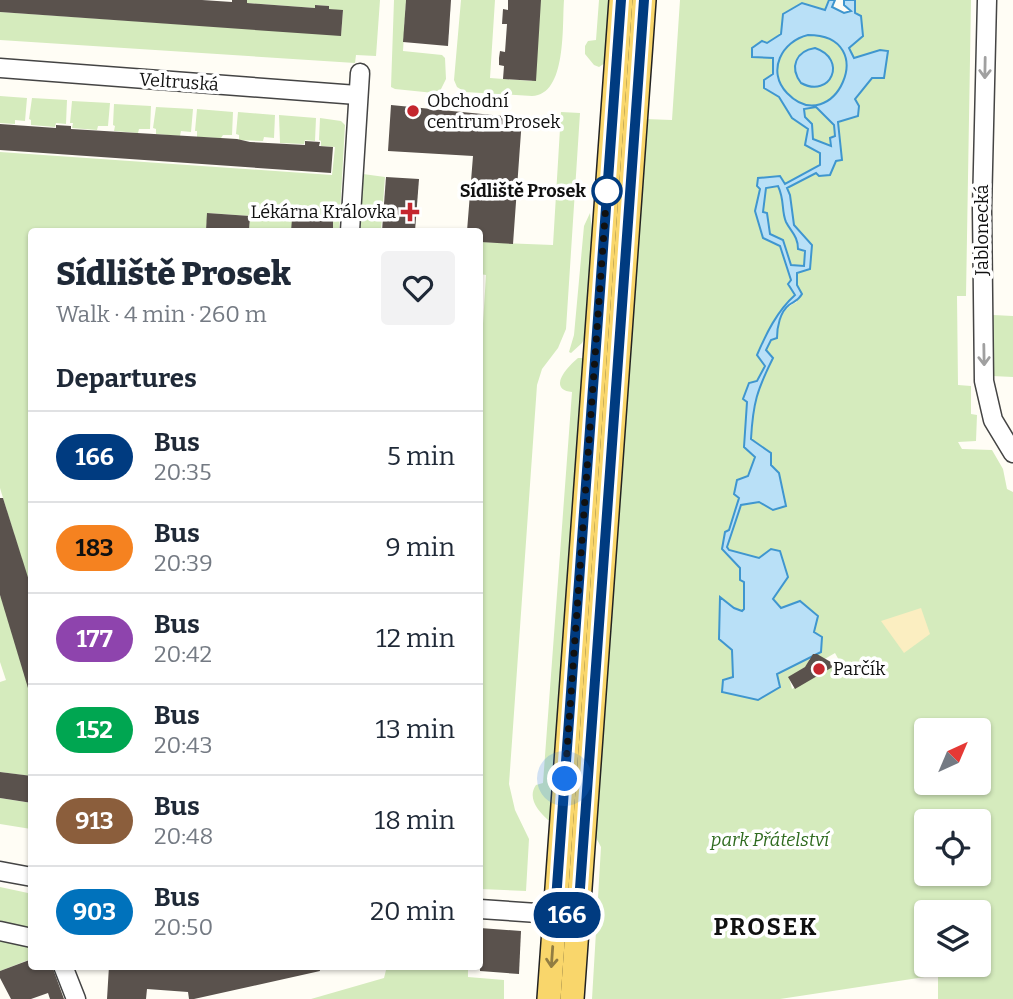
<!DOCTYPE html>
<meta charset="utf-8">
<style>
:root{--surface:#fff;--page:#f2f2f3;--text:#1f2937;--muted:#747a83;--line:#e0e1e3}
body{margin:0;font-family:Bitter,serif;background:var(--page);color:var(--text);height:100vh;display:flex;flex-direction:column;font-size:26px;white-space:nowrap}
*{box-sizing:border-box;margin:0}
p{font-size:23px;color:var(--muted)}
.icon{flex:none;width:38px;height:38px;fill:none;stroke:currentColor;stroke-width:2;stroke-linecap:round;stroke-linejoin:round}
.map{position:relative;flex:1;overflow:hidden}
.side{position:absolute;left:28px;top:228px;width:455px;height:742px;display:flex;flex-direction:column;background:var(--surface);border-radius:7px;box-shadow:0 2px 5px #0004}
.side>*{flex:none}
.badge{padding:0 14px;border-radius:23px;font-size:24px;line-height:46px}
.needle{width:46px;rotate:44deg}
.controls{position:absolute;left:914px;top:718px;display:grid;gap:14px}
.controls a{display:grid;place-items:center;width:77px;height:77px;border-radius:7px;background:var(--surface);box-shadow:0 2px 5px #0004;font-size:35px}
.you{position:absolute;width:35px;height:35px;margin:-18px;border:5px solid #fff;border-radius:50%;background:#1a73e8;box-shadow:0 0 0 10px #1a73e833}
.map>.badge{position:absolute;translate:-50% -50%;box-shadow:0 0 0 4px #fff}
h2{padding:0 28px;font-size:26px;line-height:63px}
.round{display:grid;place-items:center;flex:none;width:74px;height:74px;border-radius:7px;background:var(--page)}
.summary{display:flex;align-items:center;justify-content:space-between;height:119px;padding:0 28px}
h1{font-size:33px;font-weight:800;line-height:52px}
ul{padding:0;list-style:none}
li{display:flex;align-items:center;gap:21px;height:91px;padding:0 28px;border-top:2px solid var(--line)}
li div{flex:1}
li b{display:block;font-size:26px}
li em{font-style:normal}
li .badge{min-width:77px;font-weight:700;text-align:center}
.map>svg:first-child{display:block}
.green{fill:#d5ebbd;fill-rule:evenodd}
.sand{fill:#fbeec1}
.water{fill:#b9e0f7;stroke:#3f96cf;stroke-width:2;fill-rule:evenodd}
.building{fill:#5a524d}
.lines{fill:none;stroke-linecap:round;stroke-linejoin:round}
.minor-casing{stroke:#444;stroke-width:21}
.major-casing{stroke:#222;stroke-width:26}
.minor{stroke:#fff;stroke-width:18}
.major{stroke:#f9d66b;stroke-width:23}
.oneway{stroke:#a0a0a0}
.oneway2{stroke:#917d42}
.line-casing{stroke:#fff;stroke-width:16}
.line{stroke:#003b80;stroke-width:10}
.walk{stroke:#111;stroke-width:7;stroke-dasharray:0 12.6}
.poi-dot{fill:#c4262e;stroke:#fff;stroke-width:2.5}
.stop-dot{fill:#fff;stroke:#003b80;stroke-width:3.5}
.labels{text-anchor:middle;stroke-width:7;stroke-linejoin:round;paint-order:stroke}
.street-label{font-size:18px;fill:#111;stroke:#fff}
.poi-label{font-size:18px;fill:#111;stroke:#fff;text-anchor:start}
.stop-label{font-size:18px;font-weight:bold;fill:#111;stroke:#fff;text-anchor:end}
.park-label{font-size:18px;font-style:italic;fill:#2f6b1f;stroke:#fff}
.district-label{font-size:24px;font-weight:bold;letter-spacing:2px;fill:#111;stroke:#fff}
</style>
<div class="map">
<svg width="1013" height="999" viewBox="0 0 1013 999">
<rect width="100%" height="100%" fill="#fffdf5"/>
<g class="green">
<path d="M243,0H380L376,56L356,55L355,63L0,40V12L341,35L343,11L329,9V6L315,5V8L247,3Z"/>
<path d="M394,0H406L403,51L442,55L445,58L446,79L440,91L434,93L395,89L391,87Z"/>
<path d="M461,0H495L490,78L532,81L538,0H564C562,25 567,95 532,96L465,92L457,87L454,80Z"/>
<path d="M599,0H612L608,61L599,67L594,65L585,54V46L588,41L596,40Z"/>
<path d="M680,0H829L825,10L802,3L783,14L782,34L767,43C774,59 771,60 773,75C777,100 788,115 808,129L805,145L820,153V165L785,185L760,189L758,206L763,238L780,246L796,295L780,311L761,346L765,366L747,402L744,447L755,457L722,549L740,568V580L744,582V609L742,611L734,608L721,598L719,639L732,650L733,677L777,674L820,652L822,637L814,633L818,616L800,601L781,608L773,598L771,549L759,558L729,550L727,547L739,508L741,505L759,502L771,465V453L751,439C753,403 757,390 773,358L766,350L771,339L777,338C777,322 782,308 797,302V273L810,268L812,245L794,225L790,195L786,187L816,173L830,175L836,160H842L838,122L863,87L872,78H883L880,50L854,58L848,48L855,13V0H971L966,296H957L958,385L971,386V414L977,415L976,441L958,442L962,449L992,450L1003,469L1007,489L1013,492V999H938V975L780,999H592L601,847L593,832L645,119L672,120ZM835,653L840,662L792,689L789,677L809,665V657L817,654L823,660ZM926,730H978V782H926ZM926,821H978V873H926ZM926,912H978V964H926Z"/>
<path d="M808,35C883,35 833,141 787,93C766,71 782,41 808,35ZM823,51L833,72L808,87L796,77L795,60Z"/>
<path d="M0,96L27,98L25,121L15,120V124L0,123Z"/>
<path d="M32,98L67,100L66,124L56,123L55,127L31,125V120L29,119Z"/>
<path d="M72,101L110,103L108,126H98L97,130L72,128L73,123H70Z"/>
<path d="M114,104L151,106L150,129H139L138,133L114,131L115,126L113,125Z"/>
<path d="M156,107L193,109L191,132L181,131L180,136L156,134V129L153,128Z"/>
<path d="M816,107L834,125L835,136L831,147L813,139L812,124L805,117L803,108Z"/>
<path d="M197,109L233,112L232,135H223L221,138L197,137V131H195Z"/>
<path d="M238,112L275,115L274,138L264,137L263,141L239,140V135L236,134Z"/>
<path d="M561,112L580,113L566,329L558,348L542,369L537,385L509,784L515,810L529,839L526,891L480,889V372L486,275L480,274V242L553,245Z"/>
<path d="M279,115L316,118L315,141L305,140L304,144L280,143Z"/>
<path d="M320,118L341,121L345,125L339,231H322L323,221L293,219L291,231H249L250,216L208,213L206,230L217,231H32L31,590L0,488V152L332,175L335,147L321,146V141L319,140Z"/>
<path d="M363,174L385,177L381,231H360Z"/>
<path d="M778,186C784,198 783,208 786,220C792,241 806,238 805,267L791,265L783,241L770,234L767,213L763,212L766,188Z"/>
<path d="M590,213L594,248L588,331L582,343L571,353L569,352L574,335L584,226Z"/>
<path d="M993,315L1013,316V377L992,376Z"/>
<path d="M578,358H584L587,360L551,821L548,820C538,811 527,798 536,785L543,783L572,392C547,389 567,367 578,358Z"/>
<path d="M0,595L31,673V776L0,772V682L6,680L0,662Z"/>
<path d="M0,798L31,803V829L0,824Z"/>
<path d="M0,887L28,893L31,902V934L0,927Z"/>
<path d="M0,936L31,943V959L0,971Z"/>
<path d="M387,966L429,970L430,966H468V977L504,980V999H311L384,978Z"/>
</g>
<path class="sand" d="M921,608L930,634L904,653L881,621Z"/>
<g class="water">
<path d="M829,0H835L832,7L844,13L851,11L844,5V0H855V13L861,16L863,36L849,48L854,58L880,50L888,51L884,78H872L855,99L859,106L858,116L838,122L842,160L836,161L830,175L819,176L816,173L787,188L790,195L794,225L812,245L810,269L797,273V285L802,294C798,301 795,301 789,305C780,312 777,327 777,338L771,340L766,350L773,358C757,390 753,403 751,439L771,453V465L779,473L786,506L773,510L759,502L741,505L727,547L729,550L759,558L771,549L780,551L788,577L773,599L781,608L800,601L818,616L814,632L822,637L821,652L777,674L780,687L758,700L722,692L723,680L733,677L732,650L719,639L720,597L734,608L742,611L744,609V582L740,580V568L722,549L725,532L729,530L739,498L734,494L737,480L748,476L755,457L744,447L747,402L743,399L749,383L757,381L765,366L757,355C766,334 777,311 795,295L788,284L791,280L780,246L763,238L755,211L760,189L757,186L758,178L780,176L785,184L820,165V153L805,145L808,129L792,118L779,97L764,88V80L773,74V58L752,57V48L762,41L767,43L781,34L783,14L802,3L825,10ZM808,35C883,35 833,141 787,93C766,71 782,41 808,35ZM816,107L834,125L835,136L830,138L831,146L813,139L812,124L805,117L804,109ZM778,186C785,201 781,210 786,222C791,232 798,236 798,249L805,251L804,266L791,265L783,240L770,234L767,213L763,212L766,188Z"/>
<path d="M815,48C848,59 831,99 801,83C789,67 796,51 815,48Z"/>
</g>
<g class="building">
<path d="M0,0H202L232,2V0H247V3L315,8V5L329,6V9L343,10L341,36L0,12Z"/>
<path d="M406,0H451L448,46L403,42Z"/>
<path d="M508,0H541L536,81L503,79L504,66L499,65V58L500,51L505,52L507,24H502L503,9L508,10Z"/>
<path d="M391,105L522,118L513,244L480,242V231H467L473,156L388,151Z"/>
<path d="M0,124L56,128V125L71,126V129L237,139L250,142L305,145V141L320,142L319,146L333,147L331,173L0,150Z"/>
<path d="M386,177L419,179L415,231H382Z"/>
<path d="M207,213L250,216L249,231L206,230Z"/>
<path d="M292,219L333,221V231H291Z"/>
<path d="M0,498H3L32,590V688H28L0,595Z"/>
<path d="M813,654H817L836,665L795,689L788,677L805,667Z"/>
<path d="M0,772L32,776V803L0,798Z"/>
<path d="M480,928L521,931L519,974L480,971Z"/>
<path d="M32,959V966H52L64,999H50L48,993L31,999H11L0,978V971Z"/>
<path d="M109,966H319L320,971L194,999H189L188,992L147,989L146,999H107Z"/>
</g>
<g class="lines">
<defs>
<g id="minor">
<path d="M987,0L982,209L984,381L993,420L1013,453"/>
<path d="M0,68L357,95"/>
<path d="M350,231L360,73"/>
<path d="M0,871L32,877"/>
<path d="M480,909L567,915"/>
<path d="M0,931L32,938"/>
<path d="M63,966L76,999"/>
</g>
<g id="major">
<path d="M549,999L621,0"/>
<path d="M572,999L644,0"/>
</g>
</defs>
<use href="#minor" class="minor-casing"/>
<use href="#major" class="major-casing"/>
<use href="#minor" class="minor"/>
<use href="#major" class="major"/>
</g>
<defs><path id="oneway-shaft" d="M-6 0H5M1.5-3L5.5 0L1.5 3" fill="none" stroke-width="1.6" stroke-linecap="round" stroke-linejoin="round" transform="scale(1.75)"/></defs>
<g class="oneway">
<use href="#oneway-shaft" transform="translate(985 68) rotate(91)"/>
<use href="#oneway-shaft" transform="translate(984 355) rotate(89)"/>
</g>
<use class="oneway2" href="#oneway-shaft" transform="translate(552 957) rotate(94)"/>
<g class="lines">
<defs>
<path id="line" d="M621,0L555,914L578,916L644,0"/>
</defs>
<use href="#line" class="line-casing"/>
<use href="#line" class="line"/>
<path class="walk" d="M565,779L607,189V191"/>
</g>
<g class="poi-dot">
<circle cx="413" cy="111" r="7"/>
<path d="M406.5 201.5h7v7h7v7h-7v7h-7v-7h-7v-7h7z"/>
<circle cx="819" cy="669" r="7"/>
</g>
<circle class="stop-dot" cx="607" cy="191" r="14"/>
<g class="labels">
<g class="street-label">
<text transform="translate(179 82) rotate(4)" y="6">Veltruská</text>
<text transform="translate(982 230) rotate(-90)" y="6">Jablonecká</text>
</g>
<g class="poi-label">
<text x="427" y="107">Obchodní<tspan x="427" dy="21">centrum Prosek</tspan></text>
<text x="396" y="218" text-anchor="end">Lékárna Královka</text>
<text x="833" y="675">Parčík</text>
</g>
<g class="stop-label">
<text x="586" y="197">Sídliště Prosek</text>
</g>
<g class="park-label">
<text x="770" y="846">park Přátelství</text>
</g>
<g class="district-label">
<text x="766" y="935">PROSEK</text>
</g>
</g>
</svg>
<div class="controls">
<a><svg class="needle" viewBox="-14 -14 28 28"><path d="M0-13l5 13h-10z" fill="#e53935"/><path d="M0 13l5-13h-10z" fill="#747a83"/></svg></a>
<a><svg class="icon" aria-label="locate" viewBox="0 0 24 24"><circle cx="12" cy="12" r="6"/><path d="M12 2v4M12 18v4M2 12h4M18 12h4"/></svg></a>
<a><svg class="icon" aria-label="layers" viewBox="0 0 24 24"><path d="M12 4l9 5-9 5-9-5zM3 14l9 5 9-5"/></svg></a>
</div>
<div class="you" style="left:565px;top:779px"></div>
<b class="badge" style="left:567px;top:915px;background:#003b80;color:#fff">166</b>
<section class="side">
<div class="summary"><div><h1>Sídliště Prosek</h1><p>Walk · 4 min · 260 m</p></div><a class="round"><svg class="icon" aria-label="heart" viewBox="0 0 24 24"><path d="M12 20l-8-8c-3-5 5-10 8-4 3-6 11-1 8 4z"/></svg></a></div>
<h2>Departures</h2>
<ul>
<li><span class="badge" style="background:#003b80;color:#fff">166</span><div><b>Bus</b><p>20:35</p></div><em>5 min</em></li>
<li><span class="badge" style="background:#f58220;color:#111">183</span><div><b>Bus</b><p>20:39</p></div><em>9 min</em></li>
<li><span class="badge" style="background:#8e44ad;color:#fff">177</span><div><b>Bus</b><p>20:42</p></div><em>12 min</em></li>
<li><span class="badge" style="background:#00a651;color:#fff">152</span><div><b>Bus</b><p>20:43</p></div><em>13 min</em></li>
<li><span class="badge" style="background:#8b5e3c;color:#fff">913</span><div><b>Bus</b><p>20:48</p></div><em>18 min</em></li>
<li><span class="badge" style="background:#0072bc;color:#fff">903</span><div><b>Bus</b><p>20:50</p></div><em>20 min</em></li>
</ul>
</section>
</div>
